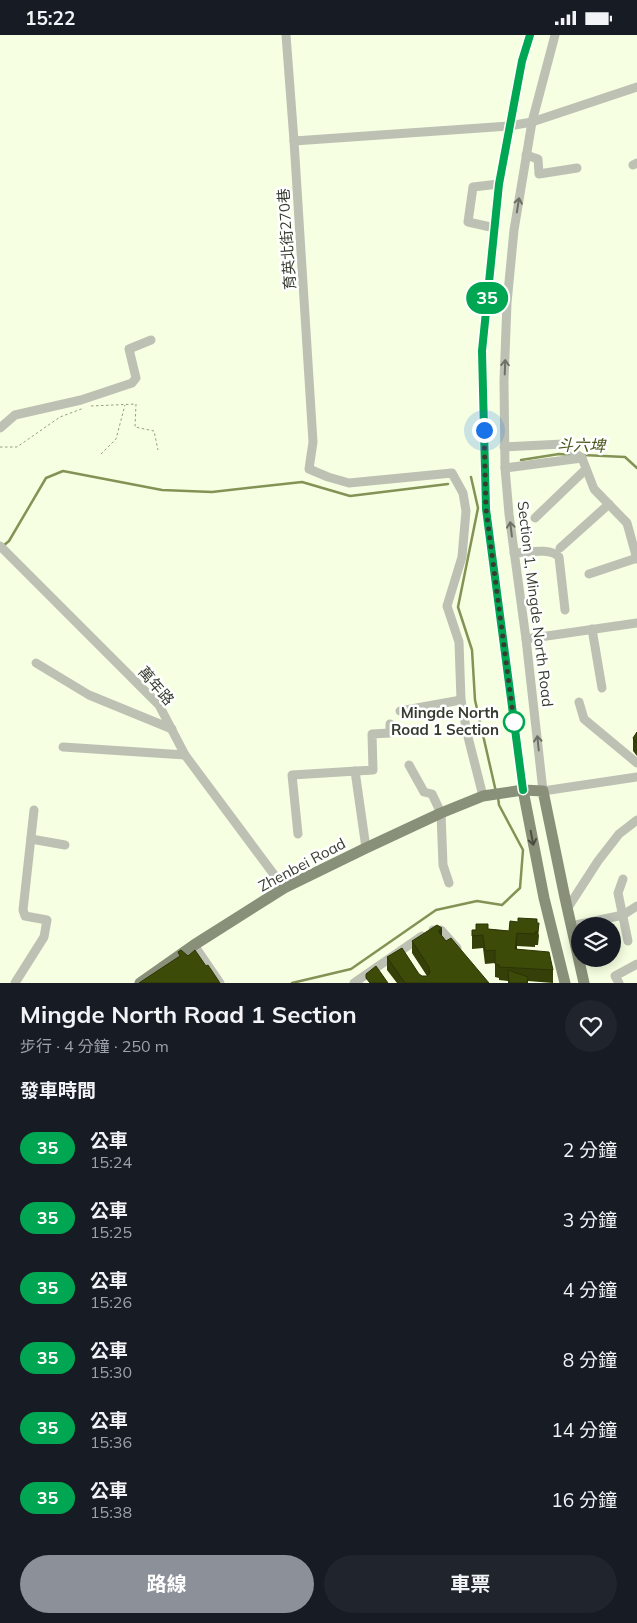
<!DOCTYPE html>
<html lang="zh-TW">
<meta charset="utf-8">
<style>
:root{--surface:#171b24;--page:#20242c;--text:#f1f3f6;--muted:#9ea1a6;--accent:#8c9099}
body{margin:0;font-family:Mulish,"Noto Sans TC",sans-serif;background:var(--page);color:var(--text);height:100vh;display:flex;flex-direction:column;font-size:19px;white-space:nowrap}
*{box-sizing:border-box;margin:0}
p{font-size:16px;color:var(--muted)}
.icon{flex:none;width:28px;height:28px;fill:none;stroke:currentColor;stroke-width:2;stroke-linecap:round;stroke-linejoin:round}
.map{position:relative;height:948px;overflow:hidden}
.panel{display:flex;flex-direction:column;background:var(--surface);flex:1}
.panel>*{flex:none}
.badge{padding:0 10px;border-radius:16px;font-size:18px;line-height:32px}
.controls{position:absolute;left:571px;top:882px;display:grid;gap:10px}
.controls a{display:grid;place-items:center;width:50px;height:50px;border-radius:50%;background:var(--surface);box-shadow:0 2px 12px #0003;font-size:25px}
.you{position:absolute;width:25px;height:25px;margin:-12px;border:4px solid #fff;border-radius:50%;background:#1a73e8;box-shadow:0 0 0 8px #1a73e833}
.map>.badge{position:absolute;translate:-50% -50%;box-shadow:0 0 0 2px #fff}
h2{padding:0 20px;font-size:19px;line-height:45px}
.round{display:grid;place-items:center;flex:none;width:52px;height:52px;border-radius:26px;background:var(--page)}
.head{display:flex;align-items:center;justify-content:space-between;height:85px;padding:0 20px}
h1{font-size:24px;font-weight:700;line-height:38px}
.button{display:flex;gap:10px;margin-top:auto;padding:10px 20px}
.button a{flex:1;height:58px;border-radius:30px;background:var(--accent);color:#fff;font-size:20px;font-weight:700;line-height:58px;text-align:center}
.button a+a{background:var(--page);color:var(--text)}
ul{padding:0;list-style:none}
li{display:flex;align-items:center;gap:15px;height:70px;padding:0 20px}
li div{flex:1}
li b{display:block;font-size:19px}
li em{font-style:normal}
li .badge{min-width:55px;font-weight:700;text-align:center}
.status{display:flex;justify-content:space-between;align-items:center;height:35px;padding:0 25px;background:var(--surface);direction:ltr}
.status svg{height:14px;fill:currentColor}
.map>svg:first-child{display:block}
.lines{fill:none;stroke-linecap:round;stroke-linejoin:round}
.stream{stroke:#839356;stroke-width:2.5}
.path{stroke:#969c87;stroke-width:1;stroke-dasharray:2.5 2.5;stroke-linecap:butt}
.minor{stroke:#bdc1b4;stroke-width:9}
.major{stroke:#899079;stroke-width:11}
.wall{fill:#344007}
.shaded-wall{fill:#2b3406}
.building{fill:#3d4b08;stroke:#2b3406}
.oneway{stroke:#6d7165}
.oneway2{stroke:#484d3f}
.line-casing{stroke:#fff;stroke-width:11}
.line{stroke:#00a651;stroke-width:8}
.walk{stroke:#383c30;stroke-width:5;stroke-dasharray:0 9}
.stop-dot{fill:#fff;stroke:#00a651;stroke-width:2.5}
.labels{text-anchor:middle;stroke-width:5;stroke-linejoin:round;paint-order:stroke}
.street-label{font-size:15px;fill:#383c30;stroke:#fff}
.stop-label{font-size:15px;font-weight:bold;fill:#383c30;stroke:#fff;text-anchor:end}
.water-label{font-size:16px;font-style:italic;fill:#49571c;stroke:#fff}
</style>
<div class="status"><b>15:22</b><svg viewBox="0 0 49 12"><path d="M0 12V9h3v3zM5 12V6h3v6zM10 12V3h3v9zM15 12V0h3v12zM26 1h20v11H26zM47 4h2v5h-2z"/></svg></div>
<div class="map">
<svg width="637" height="948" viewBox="0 0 637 948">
<rect width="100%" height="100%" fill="#f6ffe1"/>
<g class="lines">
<g class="stream">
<path d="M583,420L625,422L637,433"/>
<path d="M521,425L559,419L572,420"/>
<path d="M471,442L478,473L458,572L472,615L475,665L496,757"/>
<path d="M3,511L9,506L46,443L63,436L162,455L212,457L302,447L350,461L448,449"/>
<path d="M292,948L351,934L436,875L477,866L502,870L520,853L523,815L499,770L498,762"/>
</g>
<g class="path">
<path d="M91,371L136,369L135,392L154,396L158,415"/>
<path d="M0,412H17L60,382L84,373"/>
<path d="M101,419L116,404L125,370"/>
</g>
<g class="minor">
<path d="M286,0L294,106L313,407L309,434L328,442L349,448L452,438L463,458L466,476L462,522L447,571L459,607L461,665L467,698L483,761"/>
<path d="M555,0L532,87L514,195L507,268L504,346L505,433L509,479L526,604L543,756L637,742"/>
<path d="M294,106L509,91L532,87L637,52"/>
<path d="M526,120L538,124L539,139L577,133"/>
<path d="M633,130L637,128"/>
<path d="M495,193L468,187L473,152L499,149"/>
<path d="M0,393L15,380L81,365L132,348L136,343L129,314L151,305"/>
<path d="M504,412L563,409L582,423L594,454L627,488L637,524"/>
<path d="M505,433L582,423"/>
<path d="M535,483L586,434"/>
<path d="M0,511L159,670L185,720L284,853"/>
<path d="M560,513L609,469"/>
<path d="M514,518C526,518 550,512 559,522L565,575"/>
<path d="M589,539L637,523"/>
<path d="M592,594L602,653"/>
<path d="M526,604L637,588"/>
<path d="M36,628L89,660L172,694"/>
<path d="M579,667L584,684L637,728"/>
<path d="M400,676L461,665"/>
<path d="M63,712L185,720"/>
<path d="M409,730L424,757L432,759L441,778L443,830L449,848"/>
<path d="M355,736L366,813"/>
<path d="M523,755L486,474L482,316L499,149L522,26L530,0"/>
<path d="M298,799L292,740L373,735L372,699L390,698V689"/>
<path d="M31,804L65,810"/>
<path d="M623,844L618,858L628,906"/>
<path d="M567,874L598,826L619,799L637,785"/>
<path d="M571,891L623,880L637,871"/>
<path d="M433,895H441L457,913"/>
<path d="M194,910L220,948"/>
<path d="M15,948L44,902L47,885L25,881L23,875L34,775"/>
<path d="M354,948L422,901"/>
<path d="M619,948L615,941L637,929"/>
</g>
<g class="major">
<path d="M523,755L544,863L565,948"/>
<path d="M140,948L194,910L284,853L366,813L441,778L483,761L523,755L543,756L565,863L584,948"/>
</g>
</g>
<g class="wall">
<path d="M637,697V721L633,716V703Z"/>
<path d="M537,888L539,901L538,910H535V912L517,911V914L553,935V948L528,946V948H508V946L499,945V943L495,942V928L485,929L483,913L472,914V895L488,894L509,896Z"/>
<path d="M442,901L446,906L489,948H397L387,935V922L422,941H427L412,918V906Z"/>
</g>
<g class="shaded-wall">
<path d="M442,893V906L438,896Z"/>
<path d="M517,898V911L515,927V914Z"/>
</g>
<g class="building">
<path d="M637,697V708L633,703Z"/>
<path d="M518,883L537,884V888H539L538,897H535V899L517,898L515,914L549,917L553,935L499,932V930L495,929V915L485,916L483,900L472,901V895H476V889H488V894L509,896L510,886L518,887Z"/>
<path d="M437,890L442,893L438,896L446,906L451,903L489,948H405L387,922L402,913L419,939L422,941H427L430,938L429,932L412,906Z"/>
<path d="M181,915L188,921L195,915L206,931L208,930L220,948H139L180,921L178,917Z"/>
<path d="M376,931L388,948H370L366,943V939Z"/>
<path d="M508,935L528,942L527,948H509Z"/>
</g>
<defs><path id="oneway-shaft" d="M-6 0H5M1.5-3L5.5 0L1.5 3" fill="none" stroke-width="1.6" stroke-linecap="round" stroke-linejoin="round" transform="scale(1.25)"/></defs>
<g class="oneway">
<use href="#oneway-shaft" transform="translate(518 170) rotate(-81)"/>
<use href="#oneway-shaft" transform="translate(505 332) rotate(-88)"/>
<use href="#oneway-shaft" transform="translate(511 494) rotate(-97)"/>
<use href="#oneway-shaft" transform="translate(538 708) rotate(-96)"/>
</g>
<use class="oneway2" href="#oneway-shaft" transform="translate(532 803) rotate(79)"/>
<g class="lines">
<defs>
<path id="line" d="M523,755L486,474L482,316L499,149L522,26L530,0"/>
</defs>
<use href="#line" class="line-casing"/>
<use href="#line" class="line"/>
<path class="walk" d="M484,395L486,474L514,687"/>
</g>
<circle class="stop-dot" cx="514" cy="687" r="10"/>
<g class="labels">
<g class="street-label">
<text transform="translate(287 204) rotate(-94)" y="5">育英北街270巷</text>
<text transform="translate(535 569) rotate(83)" y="5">Section 1, Mingde North Road</text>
<text transform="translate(156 651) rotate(49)" y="5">萬年路</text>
<text transform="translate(302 830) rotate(-28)" y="5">Zhenbei Road</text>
</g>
<g class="stop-label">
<text x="499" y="683">Mingde North<tspan x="499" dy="17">Road 1 Section</tspan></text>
</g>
<g class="water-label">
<text transform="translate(581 410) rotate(1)" y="6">斗六埤</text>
</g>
</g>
</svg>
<div class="controls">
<a><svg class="icon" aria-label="layers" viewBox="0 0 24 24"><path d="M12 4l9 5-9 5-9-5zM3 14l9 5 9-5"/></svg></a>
</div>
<div class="you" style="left:484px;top:395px"></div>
<b class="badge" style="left:487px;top:263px;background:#00a651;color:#fff">35</b>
</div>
<section class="panel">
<div class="head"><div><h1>Mingde North Road 1 Section</h1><p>步行 · 4 分鐘 · 250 m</p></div><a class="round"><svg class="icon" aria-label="heart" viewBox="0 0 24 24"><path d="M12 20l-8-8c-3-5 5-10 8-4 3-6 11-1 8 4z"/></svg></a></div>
<h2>發車時間</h2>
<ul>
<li><span class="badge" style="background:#00a651;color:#fff">35</span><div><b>公車</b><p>15:24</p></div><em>2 分鐘</em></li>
<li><span class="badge" style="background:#00a651;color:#fff">35</span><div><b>公車</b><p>15:25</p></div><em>3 分鐘</em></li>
<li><span class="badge" style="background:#00a651;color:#fff">35</span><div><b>公車</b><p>15:26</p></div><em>4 分鐘</em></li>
<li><span class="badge" style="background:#00a651;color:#fff">35</span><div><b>公車</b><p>15:30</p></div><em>8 分鐘</em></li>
<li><span class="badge" style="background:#00a651;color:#fff">35</span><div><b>公車</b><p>15:36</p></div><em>14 分鐘</em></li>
<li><span class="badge" style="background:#00a651;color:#fff">35</span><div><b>公車</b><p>15:38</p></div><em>16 分鐘</em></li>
</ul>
<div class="button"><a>路線</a><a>車票</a></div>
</section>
